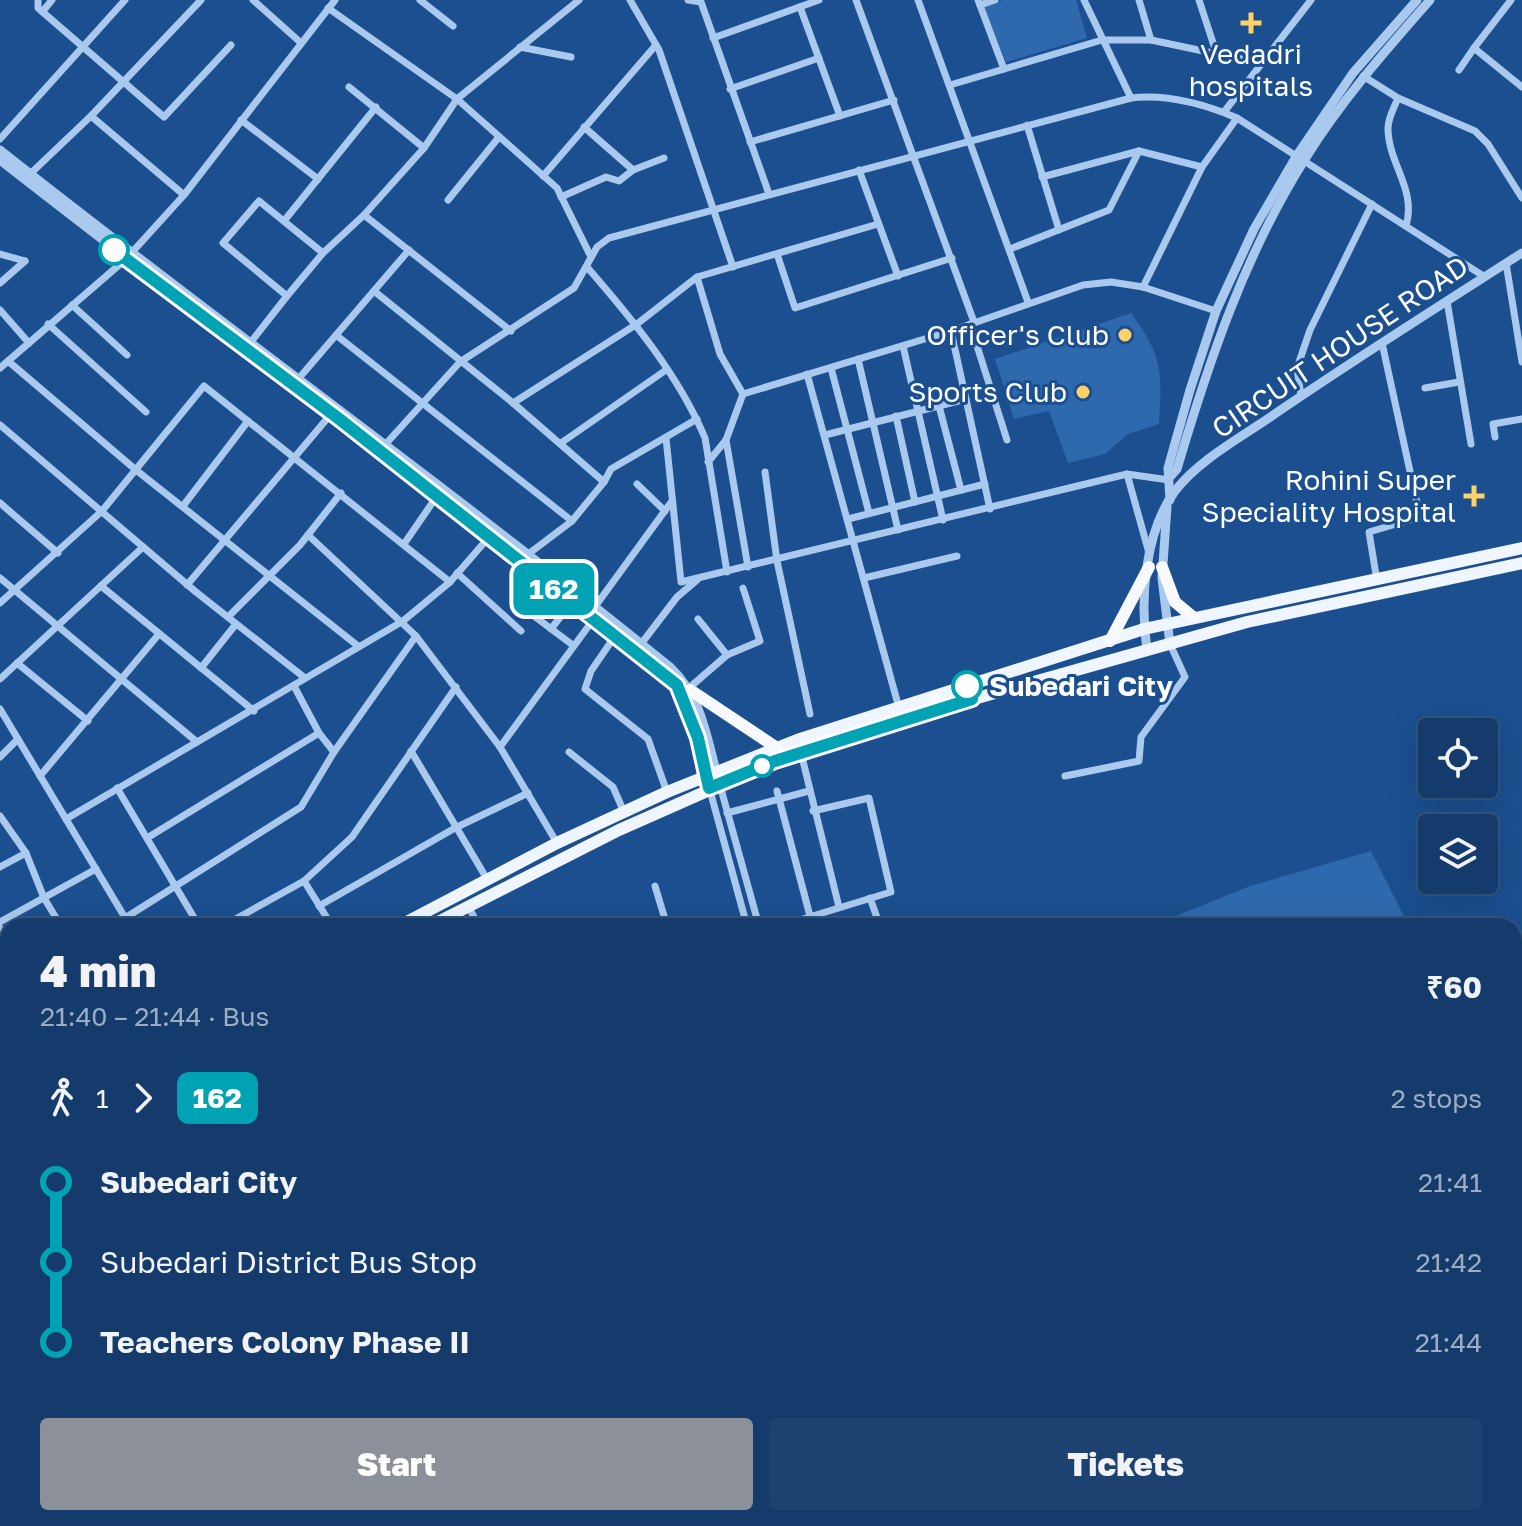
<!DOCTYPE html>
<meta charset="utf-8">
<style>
:root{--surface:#143b6b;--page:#1d4271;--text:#f1f3f6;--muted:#9dadc1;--line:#33557e;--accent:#8c9099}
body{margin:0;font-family:"Golos Text",sans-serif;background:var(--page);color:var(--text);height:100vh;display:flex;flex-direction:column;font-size:30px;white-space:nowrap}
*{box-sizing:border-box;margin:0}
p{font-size:26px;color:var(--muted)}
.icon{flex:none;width:44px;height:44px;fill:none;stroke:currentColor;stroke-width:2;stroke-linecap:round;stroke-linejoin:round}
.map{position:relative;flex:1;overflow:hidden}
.sheet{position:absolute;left:0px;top:918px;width:1522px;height:608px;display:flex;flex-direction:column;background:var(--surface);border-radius:24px 24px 0 0;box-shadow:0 8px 32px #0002,0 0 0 2px var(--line)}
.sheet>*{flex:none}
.badge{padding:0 16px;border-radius:12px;font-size:28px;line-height:52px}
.fabs{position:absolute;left:1418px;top:718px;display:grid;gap:16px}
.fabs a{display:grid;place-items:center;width:80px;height:80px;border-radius:8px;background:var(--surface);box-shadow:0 8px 32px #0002,0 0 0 2px var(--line);font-size:40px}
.map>.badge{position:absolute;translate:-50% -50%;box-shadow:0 0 0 4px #fff}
.legs{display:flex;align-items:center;gap:12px;height:88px;padding:0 40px;font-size:26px}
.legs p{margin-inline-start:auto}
.overview{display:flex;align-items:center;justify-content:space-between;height:136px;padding:0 40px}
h1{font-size:44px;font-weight:800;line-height:60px}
.cta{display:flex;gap:16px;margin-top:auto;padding:16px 40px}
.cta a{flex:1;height:92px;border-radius:8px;background:var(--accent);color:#fff;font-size:32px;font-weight:800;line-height:92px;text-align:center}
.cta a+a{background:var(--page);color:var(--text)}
ul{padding:0 40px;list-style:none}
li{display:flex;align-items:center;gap:28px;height:80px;font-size:30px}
li i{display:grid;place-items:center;width:12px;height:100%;margin:0 10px;background:currentColor}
li i::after{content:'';width:20px;height:20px;margin:-10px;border:6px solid;border-radius:50%;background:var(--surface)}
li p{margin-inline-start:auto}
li:first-child i{background:linear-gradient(#0000 50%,currentColor 0)}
li:last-child i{background:linear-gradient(currentColor 50%,#0000 0)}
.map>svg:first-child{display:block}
.green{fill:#2e69ad}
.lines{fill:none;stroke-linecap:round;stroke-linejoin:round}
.minor{stroke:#a9c9ee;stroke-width:7}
.tertiary{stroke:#a9c9ee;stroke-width:9}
.primary{stroke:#f0f6ff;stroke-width:12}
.trunk{stroke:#f8faff;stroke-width:12}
.line-1-casing{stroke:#fff;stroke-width:18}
.line-1{stroke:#00a3b4;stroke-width:12}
.poi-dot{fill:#ffd166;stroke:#1b4f8f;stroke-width:3}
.stop-1-dot{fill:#fff;stroke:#00a3b4;stroke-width:4}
.labels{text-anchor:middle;stroke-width:6;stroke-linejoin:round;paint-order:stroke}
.poi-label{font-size:28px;fill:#fff;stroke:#1b4f8f;text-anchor:end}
.street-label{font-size:28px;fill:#fff;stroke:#1b4f8f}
.stop-label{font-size:28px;font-weight:bold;fill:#fff;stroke:#1b4f8f;text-anchor:start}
</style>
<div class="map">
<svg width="1522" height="1526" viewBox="0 0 1522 1526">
<rect width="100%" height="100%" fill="#1b4f8f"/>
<g class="green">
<path d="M1003,0H1076L1087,38L1006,62L983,6Z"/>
<path d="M1131,313C1163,356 1162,372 1159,424L1128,434L1105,454L1068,463L1049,411L1014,419L995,359Z"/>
<path d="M1371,851L1409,926H1159L1171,918L1250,886Z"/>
</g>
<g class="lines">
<g class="minor">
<path d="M38,0V8L164,117L231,45"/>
<path d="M253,0L300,42"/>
<path d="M420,0L453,26"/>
<path d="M630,0L659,50L733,267"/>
<path d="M688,0L701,2L769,194"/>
<path d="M856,0L974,322"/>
<path d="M918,0L1028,302"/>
<path d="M978,0L1004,69"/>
<path d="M1084,0L1131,98"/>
<path d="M1139,0L1151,40"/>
<path d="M1199,0L1216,52"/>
<path d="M1511,0L1474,48L1522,87"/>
<path d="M980,5L995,0"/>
<path d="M800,7L840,116"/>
<path d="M328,8L457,99L557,188L591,257"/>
<path d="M43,11L52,0"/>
<path d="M713,38L819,0"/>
<path d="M520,47L571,57"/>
<path d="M1459,70L1474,48"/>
<path d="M1363,76L1398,98L1475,131L1488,144L1522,198"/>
<path d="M950,85L1102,40H1151L1260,63"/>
<path d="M349,87L424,148L457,99L579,0"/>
<path d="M730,89L819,58"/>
<path d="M1398,98C1394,108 1388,118 1388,128C1388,164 1417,189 1406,226"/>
<path d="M1224,112L1311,0"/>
<path d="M91,116L184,195"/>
<path d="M241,120L318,179"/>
<path d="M1027,125L1059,230"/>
<path d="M584,127L633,170L664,158"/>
<path d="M0,139L125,0"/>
<path d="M750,142L894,100"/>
<path d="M859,170L898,276"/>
<path d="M30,174L91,116L201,0"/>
<path d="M543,176L656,45"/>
<path d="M1042,177L1139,151L1202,167"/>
<path d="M561,197L606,177L619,181L633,170"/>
<path d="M448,200L499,137"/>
<path d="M364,215L424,148"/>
<path d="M284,221L376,107"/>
<path d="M1010,249L1109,210L1139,151"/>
<path d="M0,254L25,261"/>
<path d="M777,254L795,308L952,258"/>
<path d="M1506,263L1522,362"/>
<path d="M587,267C632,319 678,374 705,438L727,572"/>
<path d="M697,277L720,354L743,394L951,331L1083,285L1111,282L1143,287L1216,311"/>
<path d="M0,283L25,261"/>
<path d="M1143,287L1202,167L1237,118"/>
<path d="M374,291L513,403L604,482L611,469L697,419"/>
<path d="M287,296L323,253L364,215L511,331"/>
<path d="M1447,301L1471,444"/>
<path d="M72,305L127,355"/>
<path d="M0,310L29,343"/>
<path d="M48,324L146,412"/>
<path d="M970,324L1007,440"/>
<path d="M951,331L990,509"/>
<path d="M336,335L572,521"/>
<path d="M251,342L287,296L223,243L259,201L323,253"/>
<path d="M903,346L943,520"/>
<path d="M858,359L898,530"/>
<path d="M8,361L136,470L358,646"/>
<path d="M0,368L126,259L184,195L335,0"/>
<path d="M831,368L869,513"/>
<path d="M807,374L899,708"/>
<path d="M300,377L409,250"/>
<path d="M1425,388L1459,382"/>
<path d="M1301,396L1297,368L1310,330L1372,204"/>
<path d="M513,403L637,324L697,277L878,224"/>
<path d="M939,406L961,490"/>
<path d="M896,416L915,502"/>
<path d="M0,425L196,592L305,678"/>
<path d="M825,435L966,399"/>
<path d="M1495,437L1493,424L1522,419"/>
<path d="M666,438L681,582L1127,474L1169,480"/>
<path d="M726,440L748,567"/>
<path d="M561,443L666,370"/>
<path d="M383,447L460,362L574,288L597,247L609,238L1131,98C1166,94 1204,104 1237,118L1485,277"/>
<path d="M708,462L726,440L743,394"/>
<path d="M765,472L777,561L810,714"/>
<path d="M1127,474L1149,553"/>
<path d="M637,484L665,511"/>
<path d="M0,503L58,553"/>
<path d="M183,506L248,421"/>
<path d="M848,519L985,484"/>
<path d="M308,535L416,636L500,747L557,843"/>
<path d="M404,544L437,496"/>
<path d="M527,555L572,521L604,482"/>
<path d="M457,573L521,631"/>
<path d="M0,578L197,742"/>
<path d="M864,578L957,556"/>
<path d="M1377,581L1369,532L1420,517L1382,343"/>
<path d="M187,585L331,414"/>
<path d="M101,586L254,711"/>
<path d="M0,603L102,511L204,386L450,582"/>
<path d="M594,608L672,501"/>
<path d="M534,616L570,643"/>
<path d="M228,617L300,545L341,493"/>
<path d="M551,629L571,603"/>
<path d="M615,636L591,671L585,689L648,739L667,792"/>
<path d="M641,644L677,597L697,580"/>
<path d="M727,655L760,641L743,588"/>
<path d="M17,663L88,721"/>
<path d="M201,668L236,624"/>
<path d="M0,679L143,547"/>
<path d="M294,686L319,733L334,752"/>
<path d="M689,688L727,655L698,619"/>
<path d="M0,709L130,926"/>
<path d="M500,747L593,620"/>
<path d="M411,751L487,879"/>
<path d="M569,752L613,787L624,812"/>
<path d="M801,753L839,907"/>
<path d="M0,757L18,739"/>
<path d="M716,771L759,926"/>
<path d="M40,776L159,634"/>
<path d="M706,776L747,926"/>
<path d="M1065,776L1139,761L1141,737L1185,677L1170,644"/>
<path d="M117,788L199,926"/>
<path d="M777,791L810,916"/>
<path d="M727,813L809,791"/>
<path d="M0,816L26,853L44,898L61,926"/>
<path d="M66,819L403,621L450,582L489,537"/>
<path d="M147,838L319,733"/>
<path d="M0,867L26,853"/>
<path d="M304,881L352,837L456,687"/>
<path d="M655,886L667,926"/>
<path d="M870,898L880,926"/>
<path d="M319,906L455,828L528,793"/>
<path d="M468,906L479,926"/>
<path d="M125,918L301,807L334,752L416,636"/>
<path d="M0,922L96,869"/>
<path d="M223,926L304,881L332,926"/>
<path d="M780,926L891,892L869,798L813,811"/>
<path d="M0,928L8,941"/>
<path d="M1514,1059L1522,1044"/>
<path d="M1514,1096L1522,1098"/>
<path d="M0,1153L8,1168"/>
<path d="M1514,1186L1522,1185"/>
<path d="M0,1238L8,1235"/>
<path d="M1514,1255L1522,1261"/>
<path d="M1514,1285L1522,1287"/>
<path d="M0,1303L8,1314"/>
<path d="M1514,1333L1522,1317"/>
<path d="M0,1401L8,1412"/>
<path d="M1514,1442L1522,1446"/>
<path d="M0,1447L8,1442"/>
<path d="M0,1517L8,1511"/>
<path d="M156,1518L162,1526"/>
<path d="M998,1518L1013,1526"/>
<path d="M1260,1518L1279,1526"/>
<path d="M1507,1518L1517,1526"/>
<path d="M409,1525L469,1518"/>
<path d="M84,1526L95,1518"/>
<path d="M181,1526L192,1518"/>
<path d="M629,1526L631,1518"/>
<path d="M723,1526L726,1518"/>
<path d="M786,1526L788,1518"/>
<path d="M843,1526L846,1518"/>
<path d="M882,1526L884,1518"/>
<path d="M934,1526L937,1518"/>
<path d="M1042,1526L1044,1518"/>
<path d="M1147,1526L1150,1518"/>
<path d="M1209,1526L1212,1518"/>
<path d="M1388,1526L1390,1518"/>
<path d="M1425,1526L1428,1518"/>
</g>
<g class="tertiary">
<path d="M0,150C221,325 451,489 670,667C700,695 706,733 716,771"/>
<path d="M0,160C225,336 454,505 677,685L698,738L706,776"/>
<path d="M1169,478L1177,469C1209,361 1245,254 1305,159C1341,101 1385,51 1430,0"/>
<path d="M1170,500L1168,468L1190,390L1216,311L1254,229L1297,155L1353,73L1417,0"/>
<path d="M1167,507L1162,578L1170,644"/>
<path d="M1147,650C1140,601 1144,533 1175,491C1197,462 1236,440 1266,420C1350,362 1436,308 1522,253"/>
</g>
<g class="primary">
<path d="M399,926L557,843L667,792L797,740L1144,629L1522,548"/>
<path d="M430,926L619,830L775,761L938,709L1247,622L1522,563"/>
<path d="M0,1128L8,1124"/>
<path d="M0,1143L8,1139"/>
</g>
<g class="trunk">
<path d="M1162,567L1175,602L1193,617"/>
<path d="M1110,641L1149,567"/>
<path d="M967,686L972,699"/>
<path d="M690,690L777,748"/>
<path d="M934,697L938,709"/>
</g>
</g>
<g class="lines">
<defs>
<path id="line-1" d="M114,250L338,418L677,685L698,738L709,788L775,761L972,699L967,686"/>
</defs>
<use href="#line-1" class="line-1-casing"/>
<use href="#line-1" class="line-1"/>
</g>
<g class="poi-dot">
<path d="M1247 11h8v8h8v8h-8v8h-8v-8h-8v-8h8z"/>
<circle cx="1125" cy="335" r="8"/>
<circle cx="1083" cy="392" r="8"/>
<path d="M1470 484h8v8h8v8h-8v8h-8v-8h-8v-8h8z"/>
</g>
<g class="stop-1-dot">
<circle cx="114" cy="250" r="14"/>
<circle cx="967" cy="686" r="14"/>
<circle cx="762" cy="766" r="10"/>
</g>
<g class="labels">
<g class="poi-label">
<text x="1251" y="64" text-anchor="middle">Vedadri<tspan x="1251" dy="32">hospitals</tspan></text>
<text x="1109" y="345">Officer's Club</text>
<text x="1067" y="402">Sports Club</text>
<text x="1456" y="490">Rohini Super<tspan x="1456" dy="32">Speciality Hospital</tspan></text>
</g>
<g class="street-label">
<text transform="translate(1340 347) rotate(-34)" y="10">CIRCUIT HOUSE ROAD</text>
</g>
<g class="stop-label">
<text x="989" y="696">Subedari City</text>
</g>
</g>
</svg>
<div class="fabs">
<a><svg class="icon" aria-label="locate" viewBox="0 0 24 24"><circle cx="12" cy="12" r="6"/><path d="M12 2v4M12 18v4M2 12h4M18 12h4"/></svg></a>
<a><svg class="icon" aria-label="layers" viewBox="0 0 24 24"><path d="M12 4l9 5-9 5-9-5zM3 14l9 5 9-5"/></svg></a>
</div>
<b class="badge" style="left:554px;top:589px;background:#00a3b4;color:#fff">162</b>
<section class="sheet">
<div class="overview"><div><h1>4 min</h1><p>21:40 – 21:44 · Bus</p></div><b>₹60</b></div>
<div class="legs"><svg class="icon" aria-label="walk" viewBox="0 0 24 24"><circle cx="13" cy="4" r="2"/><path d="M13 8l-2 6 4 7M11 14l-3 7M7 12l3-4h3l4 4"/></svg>1<svg class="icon" aria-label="forward" viewBox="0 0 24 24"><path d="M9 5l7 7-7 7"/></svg><b class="badge" style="background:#00a3b4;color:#fff">162</b><p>2 stops</p></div>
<ul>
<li><i style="color:#00a3b4"></i><b>Subedari City</b><p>21:41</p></li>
<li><i style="color:#00a3b4"></i><span>Subedari District Bus Stop</span><p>21:42</p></li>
<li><i style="color:#00a3b4"></i><b>Teachers Colony Phase II</b><p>21:44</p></li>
</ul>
<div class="cta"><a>Start</a><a>Tickets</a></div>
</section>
</div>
